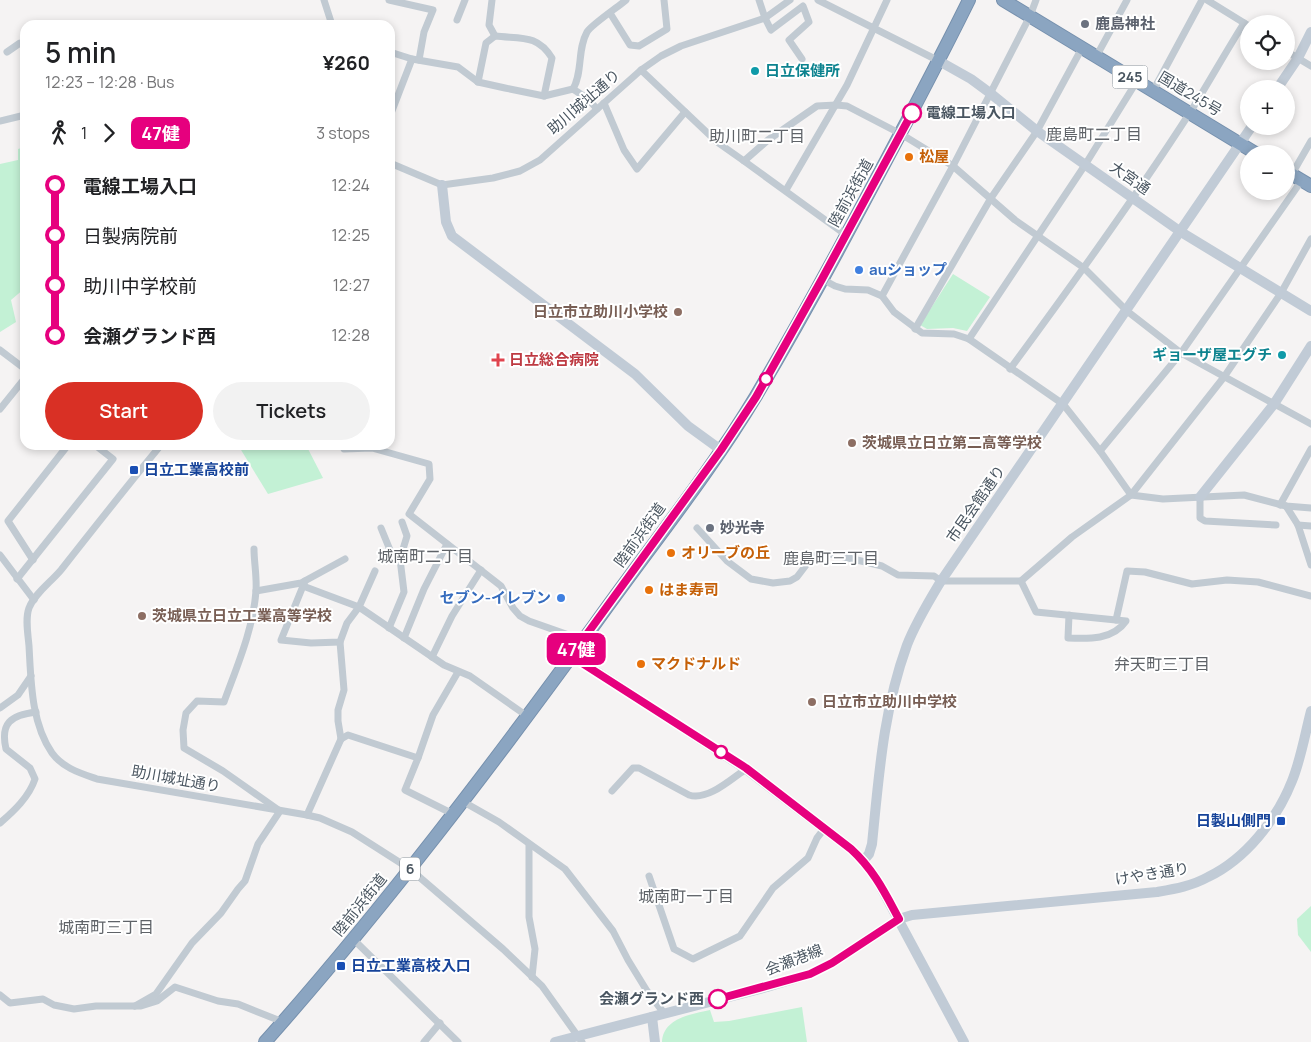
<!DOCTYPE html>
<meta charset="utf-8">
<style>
:root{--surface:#fff;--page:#f2f2f2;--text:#202124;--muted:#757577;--accent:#d93025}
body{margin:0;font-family:Manrope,"Noto Sans JP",sans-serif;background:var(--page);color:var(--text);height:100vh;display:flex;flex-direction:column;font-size:19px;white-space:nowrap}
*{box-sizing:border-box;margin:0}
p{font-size:16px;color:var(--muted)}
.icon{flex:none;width:28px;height:28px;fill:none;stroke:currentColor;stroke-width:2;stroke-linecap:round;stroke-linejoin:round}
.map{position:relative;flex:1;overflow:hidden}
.drawer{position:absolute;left:20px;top:20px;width:375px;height:430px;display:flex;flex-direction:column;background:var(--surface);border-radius:15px;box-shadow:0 2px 8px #0003}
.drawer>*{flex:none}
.badge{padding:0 10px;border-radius:8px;font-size:18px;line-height:32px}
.fabs{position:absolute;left:1240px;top:15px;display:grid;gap:10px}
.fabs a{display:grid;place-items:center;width:55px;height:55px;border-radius:50%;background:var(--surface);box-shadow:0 2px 8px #0003;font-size:25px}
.map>.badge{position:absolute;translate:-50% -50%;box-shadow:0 0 0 2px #fff}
.legs{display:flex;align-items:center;gap:8px;height:55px;padding:0 25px;font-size:16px}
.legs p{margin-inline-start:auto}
.overview{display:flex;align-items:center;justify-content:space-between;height:85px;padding:0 25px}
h1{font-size:28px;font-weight:600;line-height:38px}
.cta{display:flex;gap:10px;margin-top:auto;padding:10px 25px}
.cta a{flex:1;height:58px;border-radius:30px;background:var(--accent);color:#fff;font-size:20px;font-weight:600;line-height:58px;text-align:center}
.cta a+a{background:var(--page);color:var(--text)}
ul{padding:0 25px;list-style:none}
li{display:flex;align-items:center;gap:18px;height:50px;font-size:19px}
li i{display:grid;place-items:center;width:8px;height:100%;margin:0 6px;background:currentColor}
li i::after{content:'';width:12px;height:12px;margin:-6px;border:4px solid;border-radius:50%;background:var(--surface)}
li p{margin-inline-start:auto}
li:first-child i{background:linear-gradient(#0000 50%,currentColor 0)}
li:last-child i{background:linear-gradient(currentColor 50%,#0000 0)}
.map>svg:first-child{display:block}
.green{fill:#c3f1d5}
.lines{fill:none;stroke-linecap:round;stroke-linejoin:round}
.highway-casing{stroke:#7690ad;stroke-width:14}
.street{stroke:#c1cad2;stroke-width:7}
.secondary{stroke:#c1cbd6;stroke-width:10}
.highway{stroke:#8ba5c1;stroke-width:12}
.line-1-casing{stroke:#fff;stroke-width:11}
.line-1{stroke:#e6007e;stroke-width:8}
.worship-dot{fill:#6b7280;stroke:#fff;stroke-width:2}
.culture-dot{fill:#0f9aa8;stroke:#fff;stroke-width:2}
.stop-1-dot{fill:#fff;stroke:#e6007e;stroke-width:2.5}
.food-dot{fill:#e8710a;stroke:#fff;stroke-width:2}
.shop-dot{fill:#3f7fe0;stroke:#fff;stroke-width:2}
.education-dot{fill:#8d6e63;stroke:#fff;stroke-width:2}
.health-dot{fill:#e0444e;stroke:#fff;stroke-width:2}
.transit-dot{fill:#1a4fb4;stroke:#fff;stroke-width:2}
.labels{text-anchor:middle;stroke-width:4;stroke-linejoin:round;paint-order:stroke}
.shield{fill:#fff;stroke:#808990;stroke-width:1}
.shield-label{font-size:14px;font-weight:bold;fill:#4a5661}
.worship-label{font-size:15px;font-weight:bold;fill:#5b616d;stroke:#fff;text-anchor:start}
.culture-label{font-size:15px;font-weight:bold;fill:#0d838f;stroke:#fff;text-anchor:start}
.street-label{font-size:15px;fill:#4a5661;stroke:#fff}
.stop-label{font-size:15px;font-weight:bold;fill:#4a5661;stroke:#fff;text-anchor:start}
.food-label{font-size:15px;font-weight:bold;fill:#c56008;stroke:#fff;text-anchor:start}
.shop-label{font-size:15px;font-weight:bold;fill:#366cbe;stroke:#fff;text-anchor:start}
.education-label{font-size:15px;font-weight:bold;fill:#785e54;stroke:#fff;text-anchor:start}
.health-label{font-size:15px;font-weight:bold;fill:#be3a42;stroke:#fff;text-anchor:start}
.transit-label{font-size:15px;font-weight:bold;fill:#164399;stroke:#fff;text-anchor:start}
.neighbourhood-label{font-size:16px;fill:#5f6368;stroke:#fff}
</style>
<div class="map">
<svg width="1311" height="1042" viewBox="0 0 1311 1042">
<rect width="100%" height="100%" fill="#f5f3f3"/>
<g class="green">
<path d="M25,147V288L11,300L16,322L0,332V164L18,160V149Z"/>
<path d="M953,274L990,297L967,331L953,328L927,329L920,325Z"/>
<path d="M238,445H306L323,478L268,494Z"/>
<path d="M1311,906V952L1298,935L1297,919Z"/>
<path d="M802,1007L807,1042H662C663,1018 692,1014 710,1010L714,1022L729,1021Z"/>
</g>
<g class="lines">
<defs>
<g id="highway">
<path d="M1003,0L1257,154"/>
<path d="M1286,171L1311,186"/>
<path d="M265,1042C383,909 491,767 595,624C649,548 708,476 756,396C785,347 813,297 840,247C884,165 928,83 969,0"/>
</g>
</defs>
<use href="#highway" class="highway-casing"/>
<g class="street">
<path d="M324,0L332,25"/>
<path d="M389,0L433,10L424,32L419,60"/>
<path d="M492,0L489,25L495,36"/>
<path d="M759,0L765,18L771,30L803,6L809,22L789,40L802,59"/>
<path d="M818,0L939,61"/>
<path d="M1207,0L1249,26"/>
<path d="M610,13L630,45L639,46L667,29L664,0"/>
<path d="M457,20L465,0"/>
<path d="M1286,51L1311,66"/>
<path d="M7,52L20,43L25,47"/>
<path d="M390,52L412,59L458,67L478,82L505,88L544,96L573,89L588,99L597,109"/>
<path d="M1096,57L1127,0"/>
<path d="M641,70L717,142L744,161L768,140L817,106L836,105L847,106L901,134L953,166L1015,220L1084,268L1127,311L1181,353L1311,424"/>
<path d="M478,82L486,43L495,36C521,39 537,34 552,58L544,96"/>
<path d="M573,89C583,72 577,50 587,32C591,25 618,7 626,0"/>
<path d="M1153,91L1202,0"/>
<path d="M604,103L624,150L637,169L685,112"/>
<path d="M390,116L412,59"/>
<path d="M0,121L25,115"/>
<path d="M744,161L846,235"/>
<path d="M390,163L442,185L493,178L520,171L540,160L641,70L661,56L681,46L765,18L790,0"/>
<path d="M1292,174L1311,141"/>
<path d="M786,190L847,85L887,0"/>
<path d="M822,279L835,286L845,289L868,290L882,296L894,312L922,333L954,334L969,339L1063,404L1100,451L1131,495L1163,499L1244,495L1286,506L1311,508"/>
<path d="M882,296L953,166L1030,16L1036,0"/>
<path d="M915,329L991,198L1037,131L1082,48"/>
<path d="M969,339L1085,165L1137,81"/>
<path d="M0,350L25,369"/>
<path d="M1010,369C1072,285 1133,201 1189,114C1208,84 1225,53 1244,23"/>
<path d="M0,409L25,378"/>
<path d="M161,445C127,486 94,528 61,570C51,582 35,593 29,608C25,619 28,634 29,646C31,680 31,723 52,753C63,768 80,773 97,779L307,815L320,818L352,832L410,869L503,949L542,986L582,1042"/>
<path d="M344,449L372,448L429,464L430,479L409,514L501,586L513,608L520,616L529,621L583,640"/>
<path d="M1100,451L1181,353L1302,180"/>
<path d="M1200,497V518L1205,521L1276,525"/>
<path d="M1280,505L1311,449"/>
<path d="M1286,506L1298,525L1311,565"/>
<path d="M1298,525L1311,526"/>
<path d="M381,528L390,550L400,559"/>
<path d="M697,528L727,561L751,579L773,583L790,581L797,577L813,556L832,554L882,566L898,575L934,576L941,581H1021L1072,537L1131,495L1224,377L1281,293L1311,239"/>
<path d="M0,555L34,600"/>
<path d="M33,560L8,521L68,445"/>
<path d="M375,571L359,607L444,665L470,676L527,716"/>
<path d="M17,579L113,459L95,445"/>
<path d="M1021,581L1036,612L1126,621C1113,640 1089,639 1068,638L1069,615"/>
<path d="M303,586L359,607L347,623L340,642L311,643L281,640L303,586L305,581"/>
<path d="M256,591L301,583L345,559"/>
<path d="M1116,620L1127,571L1145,572L1192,584L1227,580L1258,582L1311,596"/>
<path d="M389,628L404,592L400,559L407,536L402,522"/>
<path d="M404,638L424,589L447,544"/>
<path d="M340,642L344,690L338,710V721L341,739"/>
<path d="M432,657L452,616L481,570"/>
<path d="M0,708L18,695L31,676"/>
<path d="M418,758L433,715L458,672"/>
<path d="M612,791L633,768H639L689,795C708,801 731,779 746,769"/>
<path d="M462,801L499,822L565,869L613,931L628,960L647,991L664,1013"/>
<path d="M307,815L341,739L348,735L418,758L405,790L453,814"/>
<path d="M0,823C14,811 29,797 35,779L30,768L6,749C0,723 11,715 36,712"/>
<path d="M529,844V917L535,949L532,977"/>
<path d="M649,876L674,949L693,959L740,936L773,888L808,858L817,838L824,829"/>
<path d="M353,939L458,1042"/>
<path d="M0,995L10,1003L43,999L54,1005L74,1009L96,1006H141L157,1001L175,987L218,1001L238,1004L283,1022"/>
<path d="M135,1006L156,994L192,943L221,913L238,889L245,881L258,844L280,811L223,771L184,748L183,730L186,713L197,701L224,702C237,666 253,630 256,591C257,577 254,562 254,549"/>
<path d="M424,1042L440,1023"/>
</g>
<g class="secondary">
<path d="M939,61L971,79L990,93L1037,131L1181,232L1311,311"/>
<path d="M1277,89L1298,58L1311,32"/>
<path d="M442,185L446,222L452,236L635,374L688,426L721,450"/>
<path d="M1200,497L1274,404L1311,346"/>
<path d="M571,655L746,769L851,849L863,861L876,878L964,1042"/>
<path d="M863,861L869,854L872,844C879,775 883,711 907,645C916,622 929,601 941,581L1252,126"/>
<path d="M652,1017L655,1042"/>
<path d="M555,1042L767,987L810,974L832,963L899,919L912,915L1157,892C1174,889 1192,886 1208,877C1246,859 1277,819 1292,781C1301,759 1305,734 1311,711"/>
</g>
<use href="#highway" class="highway"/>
</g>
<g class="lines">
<defs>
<path id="line-1" d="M718,999L810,974L832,963L899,919C885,893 874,870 851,849L746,768L571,656L721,450L756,397L822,279L912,113"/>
</defs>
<use href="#line-1" class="line-1-casing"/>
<use href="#line-1" class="line-1"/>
</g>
<g class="worship-dot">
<circle cx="1085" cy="24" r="5"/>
<circle cx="710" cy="528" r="5"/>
</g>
<g class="culture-dot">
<circle cx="755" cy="71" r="5"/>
<circle cx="1282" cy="355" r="5"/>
</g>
<g class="stop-1-dot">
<circle cx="912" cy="113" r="9"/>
<circle cx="766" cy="379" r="6"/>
<circle cx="721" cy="752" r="6"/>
<circle cx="718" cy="999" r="9"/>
</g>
<g class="food-dot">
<circle cx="909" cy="157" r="5"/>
<circle cx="671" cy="553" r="5"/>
<circle cx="649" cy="590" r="5"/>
<circle cx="641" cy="664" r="5"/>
</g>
<g class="shop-dot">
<circle cx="859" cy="270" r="5"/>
<circle cx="561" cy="598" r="5"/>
</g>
<g class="education-dot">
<circle cx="678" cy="312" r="5"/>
<circle cx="852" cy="443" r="5"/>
<circle cx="142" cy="616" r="5"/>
<circle cx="812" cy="702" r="5"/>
</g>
<path class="health-dot" d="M495.5 352.5h5v5h5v5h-5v5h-5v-5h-5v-5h5z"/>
<g class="transit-dot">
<rect x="129" y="465" width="10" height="10" rx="2.5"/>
<rect x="1276" y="816" width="10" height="10" rx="2.5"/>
<rect x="336" y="961" width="10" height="10" rx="2.5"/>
</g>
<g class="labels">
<g class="shield">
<rect x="1112.5" y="65.5" width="35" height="23" rx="4"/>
<rect x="400" y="857.5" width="20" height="23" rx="4"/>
</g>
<g class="shield-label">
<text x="1130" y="82">245</text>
<text x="410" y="874">6</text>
</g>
<g class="worship-label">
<text x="1095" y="29">鹿島神社</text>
<text x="720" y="533">妙光寺</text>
</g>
<g class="culture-label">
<text x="765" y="76">日立保健所</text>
<text x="1272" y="360" text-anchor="end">ギョーザ屋エグチ</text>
</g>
<g class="street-label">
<text transform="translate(1190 94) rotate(31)" y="5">国道245号</text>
<text transform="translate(584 102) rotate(-41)" y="5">助川城址通り</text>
<text transform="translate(1130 178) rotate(35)" y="5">大宮通</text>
<text transform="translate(851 193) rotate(-61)" y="5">陸前浜街道</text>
<text transform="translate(976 504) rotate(-55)" y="5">市民会館通り</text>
<text transform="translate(640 535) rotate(-54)" y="5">陸前浜街道</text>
<text transform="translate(176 779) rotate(10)" y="5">助川城址通り</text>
<text transform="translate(1152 874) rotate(-9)" y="5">けやき通り</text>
<text transform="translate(360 905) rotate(-51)" y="5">陸前浜街道</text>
<text transform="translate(794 960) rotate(-21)" y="5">会瀬港線</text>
</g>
<g class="stop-label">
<text x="926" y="118">電線工場入口</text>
<text x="704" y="1004" text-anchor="end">会瀬グランド西</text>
</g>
<g class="food-label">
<text x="919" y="162">松屋</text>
<text x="681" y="558">オリーブの丘</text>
<text x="659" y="595">はま寿司</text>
<text x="651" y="669">マクドナルド</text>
</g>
<g class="shop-label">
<text x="869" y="275">auショップ</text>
<text x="551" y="603" text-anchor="end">セブン-イレブン</text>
</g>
<g class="education-label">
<text x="668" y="317" text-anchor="end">日立市立助川小学校</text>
<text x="862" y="448">茨城県立日立第二高等学校</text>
<text x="152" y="621">茨城県立日立工業高等学校</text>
<text x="822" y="707">日立市立助川中学校</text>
</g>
<g class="health-label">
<text x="509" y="365">日立総合病院</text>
</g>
<g class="transit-label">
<text x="144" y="475">日立工業高校前</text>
<text x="1271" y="826" text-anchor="end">日製山側門</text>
<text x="351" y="971">日立工業高校入口</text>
</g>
<g class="neighbourhood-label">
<text x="1094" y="140">鹿島町二丁目</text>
<text x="757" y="142">助川町二丁目</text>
<text x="425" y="562">城南町二丁目</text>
<text x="831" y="564">鹿島町三丁目</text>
<text x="1162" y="670">弁天町三丁目</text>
<text x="686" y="902">城南町一丁目</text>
<text x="106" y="933">城南町三丁目</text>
</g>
</g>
</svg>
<div class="fabs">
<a><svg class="icon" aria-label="locate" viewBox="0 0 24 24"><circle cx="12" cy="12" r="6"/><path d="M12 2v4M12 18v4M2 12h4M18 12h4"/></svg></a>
<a>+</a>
<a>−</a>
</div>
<b class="badge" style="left:576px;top:649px;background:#e6007e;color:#fff">47健</b>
<section class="drawer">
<div class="overview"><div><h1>5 min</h1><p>12:23 – 12:28 · Bus</p></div><b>¥260</b></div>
<div class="legs"><svg class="icon" aria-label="walk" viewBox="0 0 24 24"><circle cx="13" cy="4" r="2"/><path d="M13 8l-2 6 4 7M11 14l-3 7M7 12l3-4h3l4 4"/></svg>1<svg class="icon" aria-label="forward" viewBox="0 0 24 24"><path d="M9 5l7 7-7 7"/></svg><b class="badge" style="background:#e6007e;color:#fff">47健</b><p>3 stops</p></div>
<ul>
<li><i style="color:#e6007e"></i><b>電線工場入口</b><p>12:24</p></li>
<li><i style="color:#e6007e"></i><span>日製病院前</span><p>12:25</p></li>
<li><i style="color:#e6007e"></i><span>助川中学校前</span><p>12:27</p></li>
<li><i style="color:#e6007e"></i><b>会瀬グランド西</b><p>12:28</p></li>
</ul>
<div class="cta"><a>Start</a><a>Tickets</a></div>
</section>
</div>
